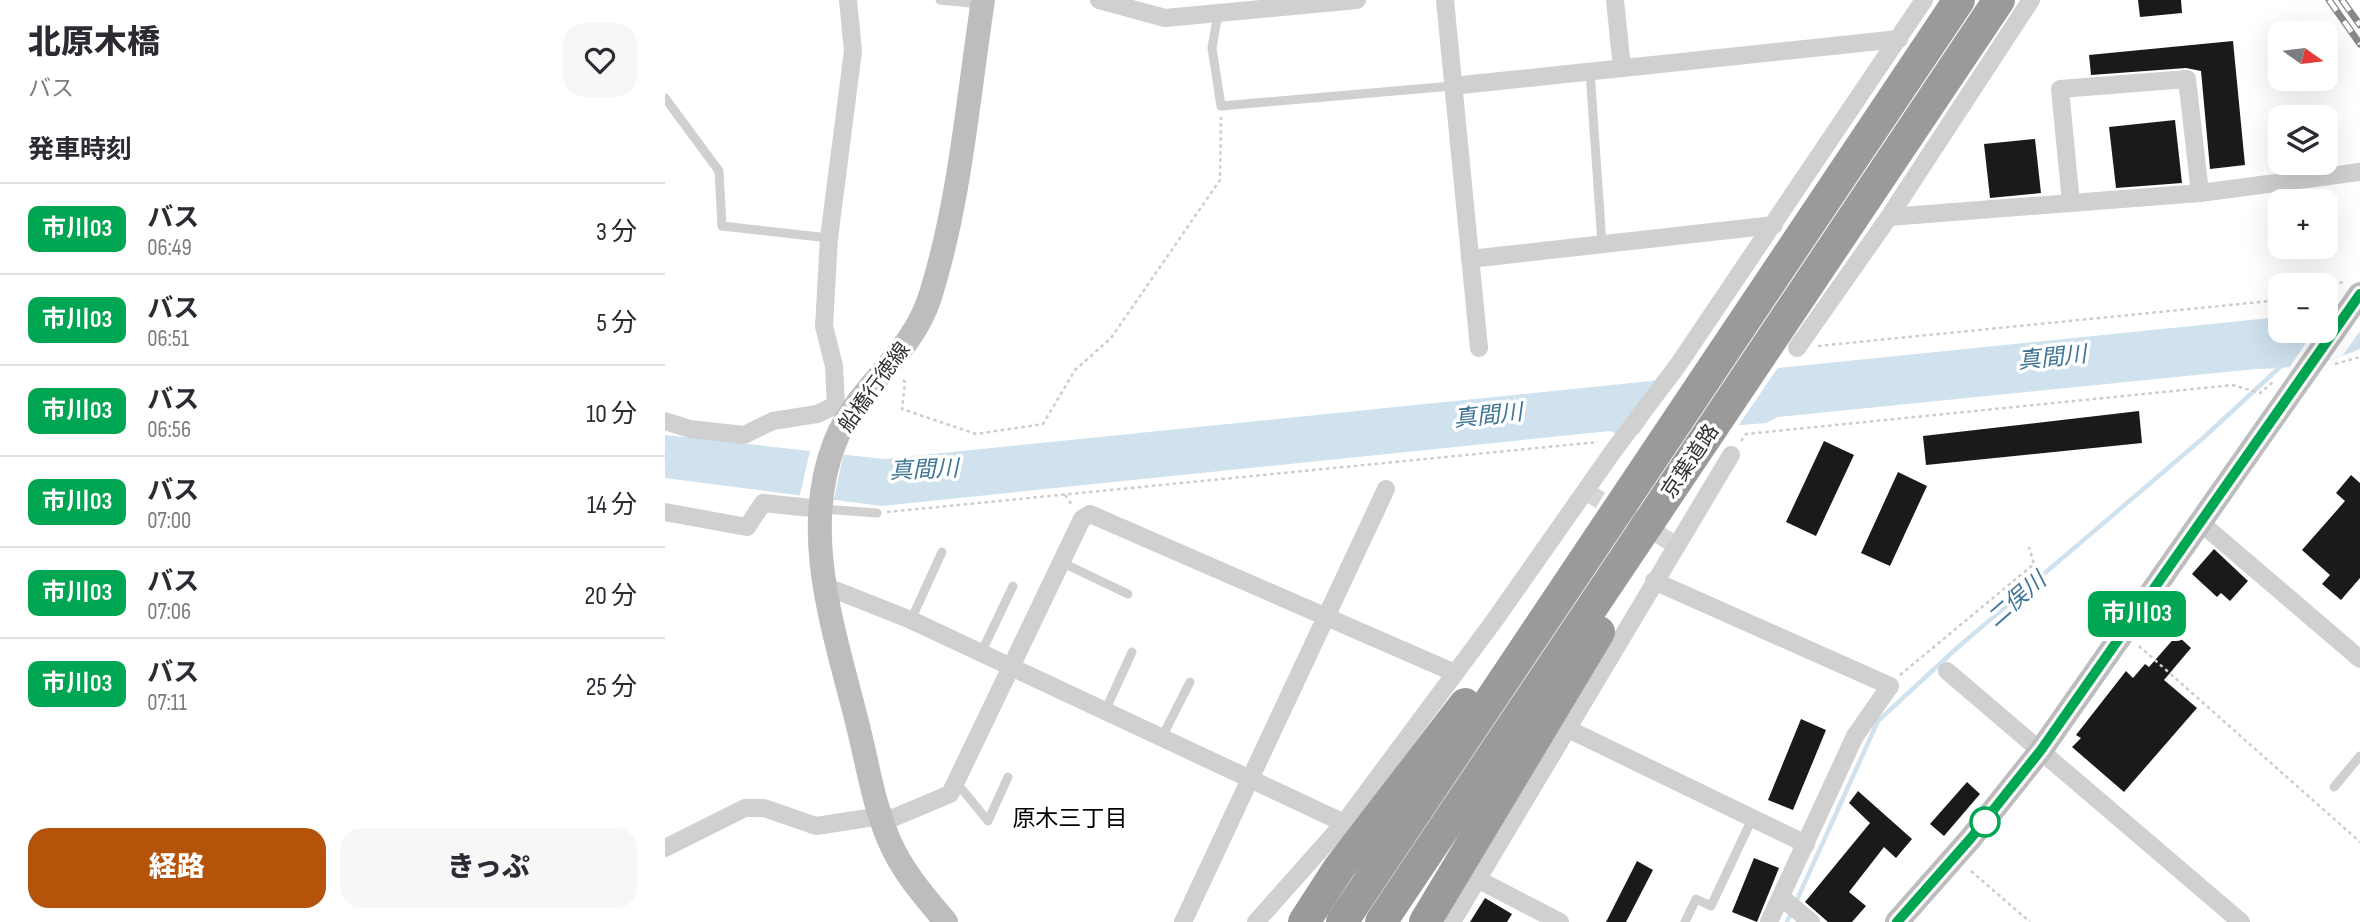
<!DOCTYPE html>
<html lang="ja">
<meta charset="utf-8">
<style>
:root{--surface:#fff;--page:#f7f7f7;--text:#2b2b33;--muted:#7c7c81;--line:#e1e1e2;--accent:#b45309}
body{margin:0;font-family:"Sofia Sans Condensed","Noto Sans JP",sans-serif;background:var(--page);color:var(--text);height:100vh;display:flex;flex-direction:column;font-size:26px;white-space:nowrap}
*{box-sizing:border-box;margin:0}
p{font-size:23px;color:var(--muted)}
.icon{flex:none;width:38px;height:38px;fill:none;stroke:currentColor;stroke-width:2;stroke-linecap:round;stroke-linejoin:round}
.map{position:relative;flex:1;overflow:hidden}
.details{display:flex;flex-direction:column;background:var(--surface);width:665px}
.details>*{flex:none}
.badge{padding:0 14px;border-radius:10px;font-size:24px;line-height:46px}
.needle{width:46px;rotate:104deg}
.tools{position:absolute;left:1603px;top:21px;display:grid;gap:14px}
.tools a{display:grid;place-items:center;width:70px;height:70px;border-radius:14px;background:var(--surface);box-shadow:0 7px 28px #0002;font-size:35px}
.map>.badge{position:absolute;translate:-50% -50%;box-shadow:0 0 0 4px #fff}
h2{padding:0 28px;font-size:26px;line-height:63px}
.round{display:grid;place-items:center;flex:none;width:74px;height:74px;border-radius:21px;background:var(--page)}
.headline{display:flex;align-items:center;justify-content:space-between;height:119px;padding:0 28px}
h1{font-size:33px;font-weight:800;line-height:52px}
.button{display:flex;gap:14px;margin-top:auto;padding:14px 28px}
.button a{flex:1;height:80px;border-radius:21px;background:var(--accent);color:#fff;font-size:28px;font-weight:800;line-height:80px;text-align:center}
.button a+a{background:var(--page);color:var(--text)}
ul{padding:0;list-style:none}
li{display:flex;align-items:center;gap:21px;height:91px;padding:0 28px;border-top:2px solid var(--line)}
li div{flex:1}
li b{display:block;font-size:26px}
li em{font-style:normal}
li .badge{min-width:77px;font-weight:700;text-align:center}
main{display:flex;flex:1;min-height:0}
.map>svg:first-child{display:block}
.water{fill:#cfe2ee}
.pier{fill:#fff}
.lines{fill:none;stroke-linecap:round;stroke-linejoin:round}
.stream{stroke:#cfe2ee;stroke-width:4.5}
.building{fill:#1a1a1a}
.minor-tunnel{stroke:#d6d6d6;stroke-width:18;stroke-dasharray:18 9;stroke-linecap:butt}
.path{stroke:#cdcdcd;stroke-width:2.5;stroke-dasharray:3.5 3.5;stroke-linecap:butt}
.service{stroke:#d0d0d0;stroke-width:9}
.minor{stroke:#d0d0d0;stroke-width:18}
.secondary{stroke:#bdbdbd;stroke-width:24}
.motorway{stroke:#9a9a9a;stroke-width:32}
.rail-casing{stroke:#888;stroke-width:7}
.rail{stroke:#fff;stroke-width:4.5;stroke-dasharray:13;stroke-linecap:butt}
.line-casing{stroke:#fff;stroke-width:16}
.line{stroke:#00a651;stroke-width:10}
.stop-dot{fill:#fff;stroke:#00a651;stroke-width:3.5}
.labels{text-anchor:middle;stroke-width:7;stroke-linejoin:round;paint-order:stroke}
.street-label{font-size:21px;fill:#333;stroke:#fff}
.water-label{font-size:23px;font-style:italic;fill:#3f7597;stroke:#fff}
.neighbourhood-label{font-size:23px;fill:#000;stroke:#fff}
</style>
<main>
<section class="details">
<div class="headline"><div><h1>北原木橋</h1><p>バス</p></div><a class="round"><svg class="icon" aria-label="heart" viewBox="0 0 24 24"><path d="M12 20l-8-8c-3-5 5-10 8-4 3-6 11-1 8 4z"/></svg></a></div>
<h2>発車時刻</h2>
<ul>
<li><span class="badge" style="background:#00a651;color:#fff">市川03</span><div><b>バス</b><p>06:49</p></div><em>3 分</em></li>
<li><span class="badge" style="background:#00a651;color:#fff">市川03</span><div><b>バス</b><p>06:51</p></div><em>5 分</em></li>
<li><span class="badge" style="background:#00a651;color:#fff">市川03</span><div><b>バス</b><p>06:56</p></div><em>10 分</em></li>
<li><span class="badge" style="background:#00a651;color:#fff">市川03</span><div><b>バス</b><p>07:00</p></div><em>14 分</em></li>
<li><span class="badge" style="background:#00a651;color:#fff">市川03</span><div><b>バス</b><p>07:06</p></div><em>20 分</em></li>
<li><span class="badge" style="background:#00a651;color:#fff">市川03</span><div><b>バス</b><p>07:11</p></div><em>25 分</em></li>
</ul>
<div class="button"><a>経路</a><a>きっぷ</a></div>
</section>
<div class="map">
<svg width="1695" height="922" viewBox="0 0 1695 922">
<rect width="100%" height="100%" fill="#fff"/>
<path class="water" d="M1695,291V349C1663,363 1626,369 1591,369L1113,417L1101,423L955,435L945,431L216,506L0,478V435L219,459L1615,317V331H1661V304Z"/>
<g class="pier">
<path d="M1695,288V331L1677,356L1622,371L1649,331H1661V314L1670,300Z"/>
<path d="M1116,363L1071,429L971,438L1014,373Z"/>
<path d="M146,447L179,452L168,503L134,499Z"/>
</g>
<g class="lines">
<g class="stream">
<path d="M1130,904L1213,721L1292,648L1537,439L1615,367"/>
<path d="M1122,922L1126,912"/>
</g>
</g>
<g class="building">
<path d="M1473,0H1516L1517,13L1475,17Z"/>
<path d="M1568,41L1580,165L1545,169L1536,71L1521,68L1426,75L1424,55Z"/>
<path d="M1510,120L1517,183L1451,188L1444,127Z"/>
<path d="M1370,139L1376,193L1325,198L1319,144Z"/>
<path d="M1474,411L1477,443L1261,465L1258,436Z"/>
<path d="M1159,441L1189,455L1151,536L1121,522Z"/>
<path d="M1233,472L1262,486L1225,566L1196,553Z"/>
<path d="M1686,475L1695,483V578L1676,600L1657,584L1665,575L1637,550L1680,501L1671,493Z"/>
<path d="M1549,549L1583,581L1565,601L1556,593L1552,597L1527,574Z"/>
<path d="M1512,635L1526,648L1499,680L1532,708L1459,792L1407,747L1416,738L1411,735L1461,671L1468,678L1480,664L1484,667Z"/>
<path d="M1136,719L1161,730L1128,810L1103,800Z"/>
<path d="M1302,782L1315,794L1279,836L1265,824Z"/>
<path d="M1193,791L1247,839L1231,858L1219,847L1184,892L1201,906L1187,922H1163L1140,902L1205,823L1184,803Z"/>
<path d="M1089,858L1114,868L1092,922L1067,912Z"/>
<path d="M972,861L988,870L961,922H941Z"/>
<path d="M820,898L847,914L842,922H805Z"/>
</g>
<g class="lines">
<path class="minor-tunnel" d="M920,491L1011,545"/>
<g class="path">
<path d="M1661,287L1678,282"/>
<path d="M1153,346L1615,300"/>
<path d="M1670,364L1695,357"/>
<path d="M238,380L240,382L237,409L311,434L378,424L410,370L446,338L555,180L556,117"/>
<path d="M1076,441L1081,434L1568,385L1595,393L1608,382"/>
<path d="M400,495L407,505"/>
<path d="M222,512L933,442"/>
<path d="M1474,646L1695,842"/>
<path d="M1235,675L1369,564L1364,547"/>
<path d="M1306,871L1365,922"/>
</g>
<g class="service">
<path d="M275,0L315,4"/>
<path d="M553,13L547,48L556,106L787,86"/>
<path d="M925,71L937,244"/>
<path d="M0,98L54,171L57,226L164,238"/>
<path d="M157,509L212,513"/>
<path d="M396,562L463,594"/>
<path d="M246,620L277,552"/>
<path d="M316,653L348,586"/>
<path d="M440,711L467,652"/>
<path d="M497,737L525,682"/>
<path d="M291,782L323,821L343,777"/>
<path d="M1669,787L1695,756"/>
<path d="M1020,922L1031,899L1046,906L1087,819"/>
</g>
<g class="minor">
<path d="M183,0L188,51L164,238L159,326L169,366L171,405L186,412"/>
<path d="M434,0L500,18L692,0"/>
<path d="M780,0L814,348"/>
<path d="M950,0L957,68"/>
<path d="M787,86L1234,39"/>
<path d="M1406,203L1395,89L1522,79L1535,193"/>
<path d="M1224,217L1535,193L1695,172"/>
<path d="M805,259L1109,225"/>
<path d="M1132,348L1224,217L1366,0"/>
<path d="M0,421L25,429L79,435L108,421L152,414L171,405"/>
<path d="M0,512L82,527L98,503L156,509"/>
<path d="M1536,523L1695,659"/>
<path d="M989,581L1225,686L1190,736L1104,922"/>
<path d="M160,586L246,620L679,823"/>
<path d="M1282,671L1576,922"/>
<path d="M901,728L1141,844"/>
<path d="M0,848L80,808H99L151,826L216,816L228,818L285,794L417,519L425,514L790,673"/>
<path d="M812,879L895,922"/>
<path d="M1116,897L1146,922"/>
<path d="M518,922L721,489"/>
<path d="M591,922L679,823L829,621L949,450L1013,365L1259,0"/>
<path d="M787,922L1066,455"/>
</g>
<g class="secondary">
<path d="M281,922C259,896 237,871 224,840C208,803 202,761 192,722C170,633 134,533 170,442C191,388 246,356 265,297C295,202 303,98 318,0"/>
<path d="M1232,922L1306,838L1376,750L1695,294"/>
</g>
<g class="motorway">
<path d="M639,922L674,868L800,704"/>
<path d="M677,922L1294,0"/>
<path d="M716,922L1334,0"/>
<path d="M760,922L934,632"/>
</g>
<defs>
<g id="rail">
<path d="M1664,0L1695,44"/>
<path d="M1677,0L1695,25"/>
</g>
</defs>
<use href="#rail" class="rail-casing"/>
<use href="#rail" class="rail"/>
</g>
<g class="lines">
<defs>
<path id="line" d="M1232,922L1306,838L1376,750L1695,294"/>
</defs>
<use href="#line" class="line-casing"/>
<use href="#line" class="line"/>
</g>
<circle class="stop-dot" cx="1320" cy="822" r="14"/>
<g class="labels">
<g class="street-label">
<text transform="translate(209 387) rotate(-54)" y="7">船橋行徳線</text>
<text transform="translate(1025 461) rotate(-56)" y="7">京葉道路</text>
</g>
<g class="water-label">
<text transform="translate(1387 357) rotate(-6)" y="8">真間川</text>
<text transform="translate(823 415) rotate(-6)" y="8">真間川</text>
<text transform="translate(259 469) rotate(-2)" y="8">真間川</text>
<text transform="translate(1351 599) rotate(-41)" y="8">二俣川</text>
</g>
<g class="neighbourhood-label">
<text x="405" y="826">原木三丁目</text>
</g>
</g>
</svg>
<div class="tools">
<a><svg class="needle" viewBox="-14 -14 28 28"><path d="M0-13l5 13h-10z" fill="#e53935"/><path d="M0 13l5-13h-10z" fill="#7c7c81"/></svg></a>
<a><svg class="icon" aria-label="layers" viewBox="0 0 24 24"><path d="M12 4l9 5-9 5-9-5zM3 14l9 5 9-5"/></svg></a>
<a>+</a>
<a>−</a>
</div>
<b class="badge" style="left:1472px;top:614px;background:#00a651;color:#fff">市川03</b>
</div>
</main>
